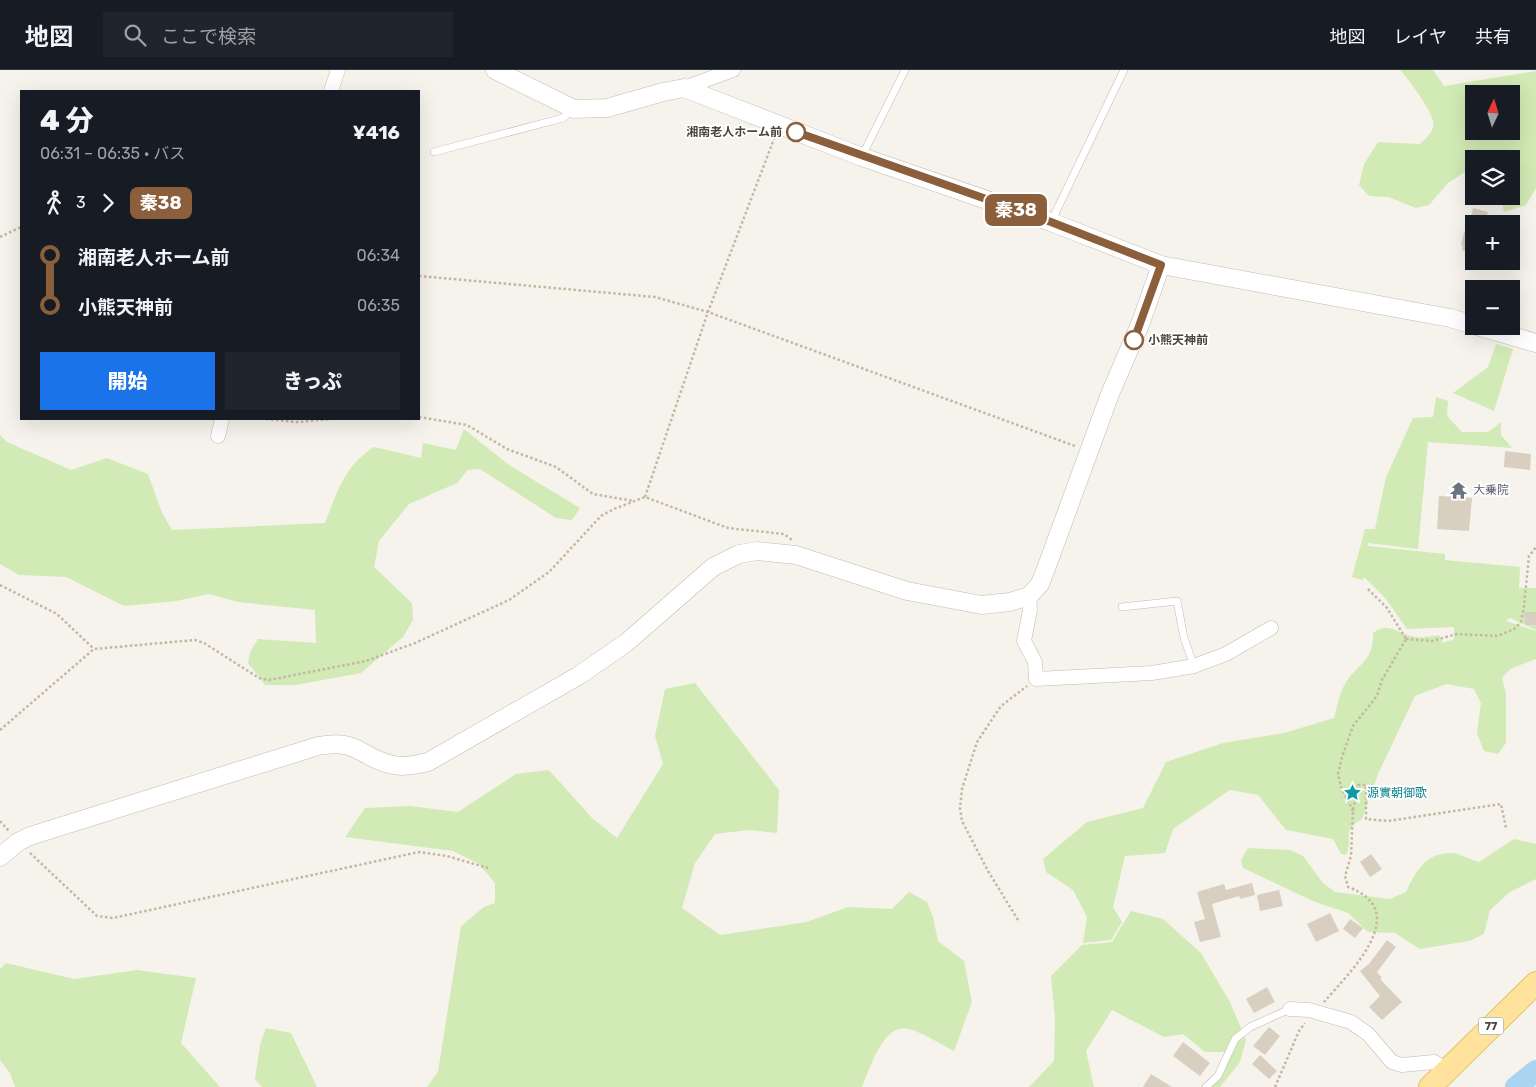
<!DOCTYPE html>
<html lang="ja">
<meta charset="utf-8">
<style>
:root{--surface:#171b24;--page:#20242c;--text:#f1f3f6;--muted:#9ea1a6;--line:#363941;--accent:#1a73e8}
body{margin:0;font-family:Rubik,"Noto Sans JP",sans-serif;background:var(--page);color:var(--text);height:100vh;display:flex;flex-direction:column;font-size:19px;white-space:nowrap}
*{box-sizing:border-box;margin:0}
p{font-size:16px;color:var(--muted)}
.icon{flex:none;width:28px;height:28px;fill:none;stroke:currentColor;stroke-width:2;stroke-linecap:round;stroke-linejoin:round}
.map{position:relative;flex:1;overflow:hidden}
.panel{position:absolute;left:20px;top:20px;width:400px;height:330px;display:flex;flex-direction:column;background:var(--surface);border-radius:0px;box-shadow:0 5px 20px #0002}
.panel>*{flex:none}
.badge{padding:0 10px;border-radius:8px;font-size:18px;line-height:32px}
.needle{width:32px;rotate:4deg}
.controls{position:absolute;left:1465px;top:15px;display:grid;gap:10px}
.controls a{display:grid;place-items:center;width:55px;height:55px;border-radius:0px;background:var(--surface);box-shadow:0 5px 20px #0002;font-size:25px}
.map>.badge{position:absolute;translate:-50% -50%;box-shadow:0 0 0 2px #fff}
.legs{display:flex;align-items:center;gap:8px;height:55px;padding:0 20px;font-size:16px}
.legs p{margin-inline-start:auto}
.overview{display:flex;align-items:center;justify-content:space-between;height:85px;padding:0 20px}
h1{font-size:28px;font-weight:800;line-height:38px}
.cta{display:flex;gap:10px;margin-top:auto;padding:10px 20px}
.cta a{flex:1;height:58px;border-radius:0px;background:var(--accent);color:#fff;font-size:20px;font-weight:800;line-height:58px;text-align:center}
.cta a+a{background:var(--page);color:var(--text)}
ul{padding:0 20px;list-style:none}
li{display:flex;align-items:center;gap:18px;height:50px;font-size:19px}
li i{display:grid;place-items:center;width:8px;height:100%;margin:0 6px;background:currentColor}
li i::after{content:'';width:12px;height:12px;margin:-6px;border:4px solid;border-radius:50%;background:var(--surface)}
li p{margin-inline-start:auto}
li:first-child i{background:linear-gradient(#0000 50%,currentColor 0)}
li:last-child i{background:linear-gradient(currentColor 50%,#0000 0)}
header{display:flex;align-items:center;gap:30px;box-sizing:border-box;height:70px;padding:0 25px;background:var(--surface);border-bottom:1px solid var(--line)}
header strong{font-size:24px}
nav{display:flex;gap:28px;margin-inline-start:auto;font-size:18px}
.search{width:350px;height:45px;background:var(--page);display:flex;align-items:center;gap:12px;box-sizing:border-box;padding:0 18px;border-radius:0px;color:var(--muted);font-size:19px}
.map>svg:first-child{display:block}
.green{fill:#d2eab5;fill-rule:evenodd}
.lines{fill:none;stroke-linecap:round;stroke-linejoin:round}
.river{stroke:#a9d4f2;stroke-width:22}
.building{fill:#d8cfc1}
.service-casing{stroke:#c2bbae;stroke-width:8}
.minor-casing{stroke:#c2bbae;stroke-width:15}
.tertiary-casing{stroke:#c2bbae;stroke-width:19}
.primary-casing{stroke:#e6c16a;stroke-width:24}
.path{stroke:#c4b79f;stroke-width:2.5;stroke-dasharray:2.5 2.5;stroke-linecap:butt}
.service{stroke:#fff;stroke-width:7}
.minor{stroke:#fff;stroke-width:14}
.tertiary{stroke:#fff;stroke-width:18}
.primary{stroke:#ffe39c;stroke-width:22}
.line-1-casing{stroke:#fff;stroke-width:11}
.line-1{stroke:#8b5e3c;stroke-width:8}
.stop-1-dot{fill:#fff;stroke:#8b5e3c;stroke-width:2.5}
.labels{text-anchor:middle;stroke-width:4;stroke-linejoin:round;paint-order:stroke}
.shield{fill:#fff;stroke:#817c74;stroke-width:1}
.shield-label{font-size:11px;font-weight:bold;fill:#4b4439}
.stop-label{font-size:12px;font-weight:bold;fill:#4b4439;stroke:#fff;text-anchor:end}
.worship-label{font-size:12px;fill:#5b616d;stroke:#fff;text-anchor:start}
.culture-label{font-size:12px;fill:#0d838f;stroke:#fff;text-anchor:start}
</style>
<header>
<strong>地図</strong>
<div class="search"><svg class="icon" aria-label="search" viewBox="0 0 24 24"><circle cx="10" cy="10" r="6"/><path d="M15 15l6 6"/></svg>ここで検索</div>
<nav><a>地図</a><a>レイヤ</a><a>共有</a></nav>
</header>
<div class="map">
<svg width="1536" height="1017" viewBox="0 0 1536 1017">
<rect width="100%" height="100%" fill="#f6f3ec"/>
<g class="green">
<path d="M1400,0H1433L1444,16L1536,1V118L1526,135L1504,142L1500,126H1511V89H1474V106L1465,102L1448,113L1429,135L1416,138L1388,127L1369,126L1359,115L1364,94L1378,72L1420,74C1427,68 1435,61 1433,51C1432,41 1407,7 1400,0ZM1474,24H1511V61H1474Z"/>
<path d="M1496,274L1513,279L1494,341L1453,323L1488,297Z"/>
<path d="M1436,327L1448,331L1447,346L1462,362H1488L1501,352V365L1512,378L1428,372L1418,479L1368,473V476L1445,484V490L1520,497L1519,518H1536V560L1510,548L1506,551L1536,561V589L1510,599L1502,608L1506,624V673L1498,684L1484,681L1477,663L1481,633L1474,619L1446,614L1415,626L1378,704L1362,749C1340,761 1354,769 1346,785L1341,784L1333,769L1286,760L1258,725L1230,720L1173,759L1165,783L1125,786L1113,837L1122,852L1111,870L1083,873L1087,847L1073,820L1046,802L1043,789L1087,752L1143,738L1166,692L1223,673L1284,663L1334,648C1337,638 1339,623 1345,614C1357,593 1374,592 1373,563C1388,551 1399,564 1415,567C1422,568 1432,566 1439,565L1443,573L1454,569V557L1407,559L1386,529L1364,507L1363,510L1352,507L1365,459H1375L1386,407L1413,348L1433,347Z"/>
<path d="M464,359L509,395L580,438L572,450L556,448L480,399L468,400L457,413L409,434L379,471L374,497L412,533L413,550L403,567L361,603L296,615H265L248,593L250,582L258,569L316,573L315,540L238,532L209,524L176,531L124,536L66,507L19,505L0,494V365L7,372L71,400L107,388L148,404L162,443L172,460L325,453C336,424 345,395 374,377L421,388L423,373L456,380Z"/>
<path d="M695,613L779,720L777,763L749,760L715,764L695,793L682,838L720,865L807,852L848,837L892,839L909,822L927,832L933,847L938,871L964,891L972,932L954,981C940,974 924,963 909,959C883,952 870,999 862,1017H427L438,1002L461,856L484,837L495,833V813L479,794L453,781L345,767L365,738L410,736L458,742L516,704L549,700L592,748L617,768L663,694L655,666L665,619Z"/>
<path d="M1514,769L1536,774V809L1510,822L1490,840L1484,864L1469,871L1420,879L1395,863L1368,862L1348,843L1315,832L1243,798L1241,790L1248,778L1290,780L1303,786L1323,813L1335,822L1390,829L1406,822C1415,802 1426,782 1452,783C1461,784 1471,790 1479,792Z"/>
<path d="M1131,841L1163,849L1201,883L1230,932L1246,970L1240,992L1220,1017H1201L1228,991V985L1224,982H1205L1183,964L1164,967L1112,940L1086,981L1094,1017H1029L1054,991L1055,949L1051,906L1082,875L1112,872Z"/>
<path d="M6,893L74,909L137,900L196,908L181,973L220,1017H15L10,1003L0,990V899Z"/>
<path d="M266,958L291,963L317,1017H262L255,1009L260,975Z"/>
</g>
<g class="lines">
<path class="river" d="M1516,1017L1536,1001"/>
</g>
<g class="building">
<path d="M1473,138L1488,142L1485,154H1469Z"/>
<path d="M1464,162L1474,165V183L1462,180L1463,176L1461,175Z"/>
<path d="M1505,381L1531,384L1530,400L1504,397Z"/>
<path d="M1439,426L1472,428L1469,461L1437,459Z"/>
<path d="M1524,542H1536V555H1525Z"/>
<path d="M1371,784L1382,799L1370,807L1360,792Z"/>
<path d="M1252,813L1255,825L1240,829L1239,826L1212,834L1221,867L1200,872L1194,852L1205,849L1197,822L1224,814L1226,820Z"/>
<path d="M1279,820L1283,836L1260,841L1257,825Z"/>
<path d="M1330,843L1339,861L1316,872L1307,854Z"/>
<path d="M1350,849L1363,858L1355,868L1343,859Z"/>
<path d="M1387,870L1396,877L1377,902L1382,908L1380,909L1402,932L1382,950L1369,937L1380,926L1360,901L1369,894Z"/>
<path d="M1267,917L1275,932L1254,943L1246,929Z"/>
<path d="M1269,957L1280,966L1265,985L1253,976Z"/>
<path d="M1183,972L1210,993L1200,1006L1173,986Z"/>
<path d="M1260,985L1277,1001L1269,1009L1252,994Z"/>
<path d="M1151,1004L1172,1017H1143Z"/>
</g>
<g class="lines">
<defs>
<g id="service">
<path d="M434,82L563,48L574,39"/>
<path d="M862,86L905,0"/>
<path d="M1051,152L1124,0"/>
<path d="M1122,537L1177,531L1184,568L1194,596"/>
<path d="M1206,1017L1218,1006L1235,969L1250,957L1290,939"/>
</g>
<g id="minor">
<path d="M684,18L733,0"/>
<path d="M331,21L338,0"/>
<path d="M218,366L222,349"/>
<path d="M1029,526L1030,540L1024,571L1035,592L1036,609L1152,603L1194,596L1226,584L1271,558"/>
<path d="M1290,939L1309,940L1351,952L1368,964L1392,992L1402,995L1434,992L1447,1000"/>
</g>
<g id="tertiary">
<path d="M495,0L574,39L607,38L663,22L684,18L862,87L1051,152L1161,195L1450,248L1474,255"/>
<path d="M1477,256L1536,273"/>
<path d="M0,787L18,772L30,766L318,676C358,669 357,685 389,694C401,698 415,695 428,692L578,606L626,573L713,497L739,484L757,481L796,485L907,521L982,535L1010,532L1029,526L1040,514L1047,496L1110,324L1141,252L1161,195"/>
</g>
<path id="primary" d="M1430,1017L1536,913"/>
</defs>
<use href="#service" class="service-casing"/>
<use href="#minor" class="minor-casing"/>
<use href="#tertiary" class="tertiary-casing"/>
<use href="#primary" class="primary-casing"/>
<g class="path">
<path d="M0,167L21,157"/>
<path d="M419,206L655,227L708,242L1075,376"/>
<path d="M419,347L467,355L507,379L556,397L593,424L634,431"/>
<path d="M266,349L297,352L331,349"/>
<path d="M645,427L708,242L774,69"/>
<path d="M0,515L57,544L94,579"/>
<path d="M1368,519L1387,538L1406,569"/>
<path d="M1406,569L1432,571L1457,564L1498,566L1514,559L1521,552L1524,536L1529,486L1536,477"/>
<path d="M0,660L94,579L195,570L204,573L259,608L269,610L366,591L415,573L509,530L549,502L601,446L614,439L645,427L728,458L784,464L792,470"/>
<path d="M1353,741L1341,717L1338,704L1342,687L1353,656L1377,626L1382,610L1406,569"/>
<path d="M0,751L9,761"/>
<path d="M30,783L97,846L113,848L419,782L447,786L488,798"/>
<path d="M1018,850L988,801L962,751L960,739L962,719L977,672L1001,636L1027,616"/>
<path d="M1324,932C1350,902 1414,841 1348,817L1345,806L1351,786L1353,741L1358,715H1366V749L1388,751L1501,734L1506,758"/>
<path d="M1275,1017L1299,961L1305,953"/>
</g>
<use href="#service" class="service"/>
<use href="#minor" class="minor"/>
<use href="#tertiary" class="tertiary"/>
<use href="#primary" class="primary"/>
</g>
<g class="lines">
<defs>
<path id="line-1" d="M796,62L1051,152L1161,195L1134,270"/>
</defs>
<use href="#line-1" class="line-1-casing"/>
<use href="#line-1" class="line-1"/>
</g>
<defs>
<symbol id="temple-bare" viewBox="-9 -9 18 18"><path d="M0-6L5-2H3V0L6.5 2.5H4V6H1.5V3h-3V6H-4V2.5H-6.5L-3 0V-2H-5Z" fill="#6b7280" stroke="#fff" stroke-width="2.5" paint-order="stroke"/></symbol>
<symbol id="sight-bare" viewBox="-9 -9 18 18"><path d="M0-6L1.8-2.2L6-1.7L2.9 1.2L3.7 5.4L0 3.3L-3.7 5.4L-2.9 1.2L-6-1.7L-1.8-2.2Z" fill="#0f9aa8" stroke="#fff" stroke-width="2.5" paint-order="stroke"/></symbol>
</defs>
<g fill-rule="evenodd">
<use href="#temple-bare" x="1446" y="408" width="25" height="25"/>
<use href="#sight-bare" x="1340" y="710" width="25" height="25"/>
</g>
<g class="stop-1-dot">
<circle cx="796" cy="62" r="9"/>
<circle cx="1134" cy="270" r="9"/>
</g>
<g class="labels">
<rect class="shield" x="1478.5" y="947.5" width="25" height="17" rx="4"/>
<g class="shield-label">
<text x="1491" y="960">77</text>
</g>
<g class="stop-label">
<text x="782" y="66">湘南老人ホーム前</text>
<text x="1148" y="274" text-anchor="start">小熊天神前</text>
</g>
<g class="worship-label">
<text x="1473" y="424">大乗院</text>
</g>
<g class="culture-label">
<text x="1367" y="727">源實朝御歌</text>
</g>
</g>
</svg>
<div class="controls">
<a><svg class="needle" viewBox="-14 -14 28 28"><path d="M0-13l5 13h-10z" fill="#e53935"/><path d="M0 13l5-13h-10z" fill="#9ea1a6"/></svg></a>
<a><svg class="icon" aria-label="layers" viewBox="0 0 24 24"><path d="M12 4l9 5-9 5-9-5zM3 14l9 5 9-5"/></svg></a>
<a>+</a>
<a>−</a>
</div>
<b class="badge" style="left:1016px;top:140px;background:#8b5e3c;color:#fff">秦38</b>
<section class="panel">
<div class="overview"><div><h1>4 分</h1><p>06:31 – 06:35 · バス</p></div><b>¥416</b></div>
<div class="legs"><svg class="icon" aria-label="walk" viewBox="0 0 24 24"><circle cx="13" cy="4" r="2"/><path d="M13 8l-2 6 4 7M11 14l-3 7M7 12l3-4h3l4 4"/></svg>3<svg class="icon" aria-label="forward" viewBox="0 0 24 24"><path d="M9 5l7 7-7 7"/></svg><b class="badge" style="background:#8b5e3c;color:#fff">秦38</b></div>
<ul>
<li><i style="color:#8b5e3c"></i><b>湘南老人ホーム前</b><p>06:34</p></li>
<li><i style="color:#8b5e3c"></i><b>小熊天神前</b><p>06:35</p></li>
</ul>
<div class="cta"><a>開始</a><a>きっぷ</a></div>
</section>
</div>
